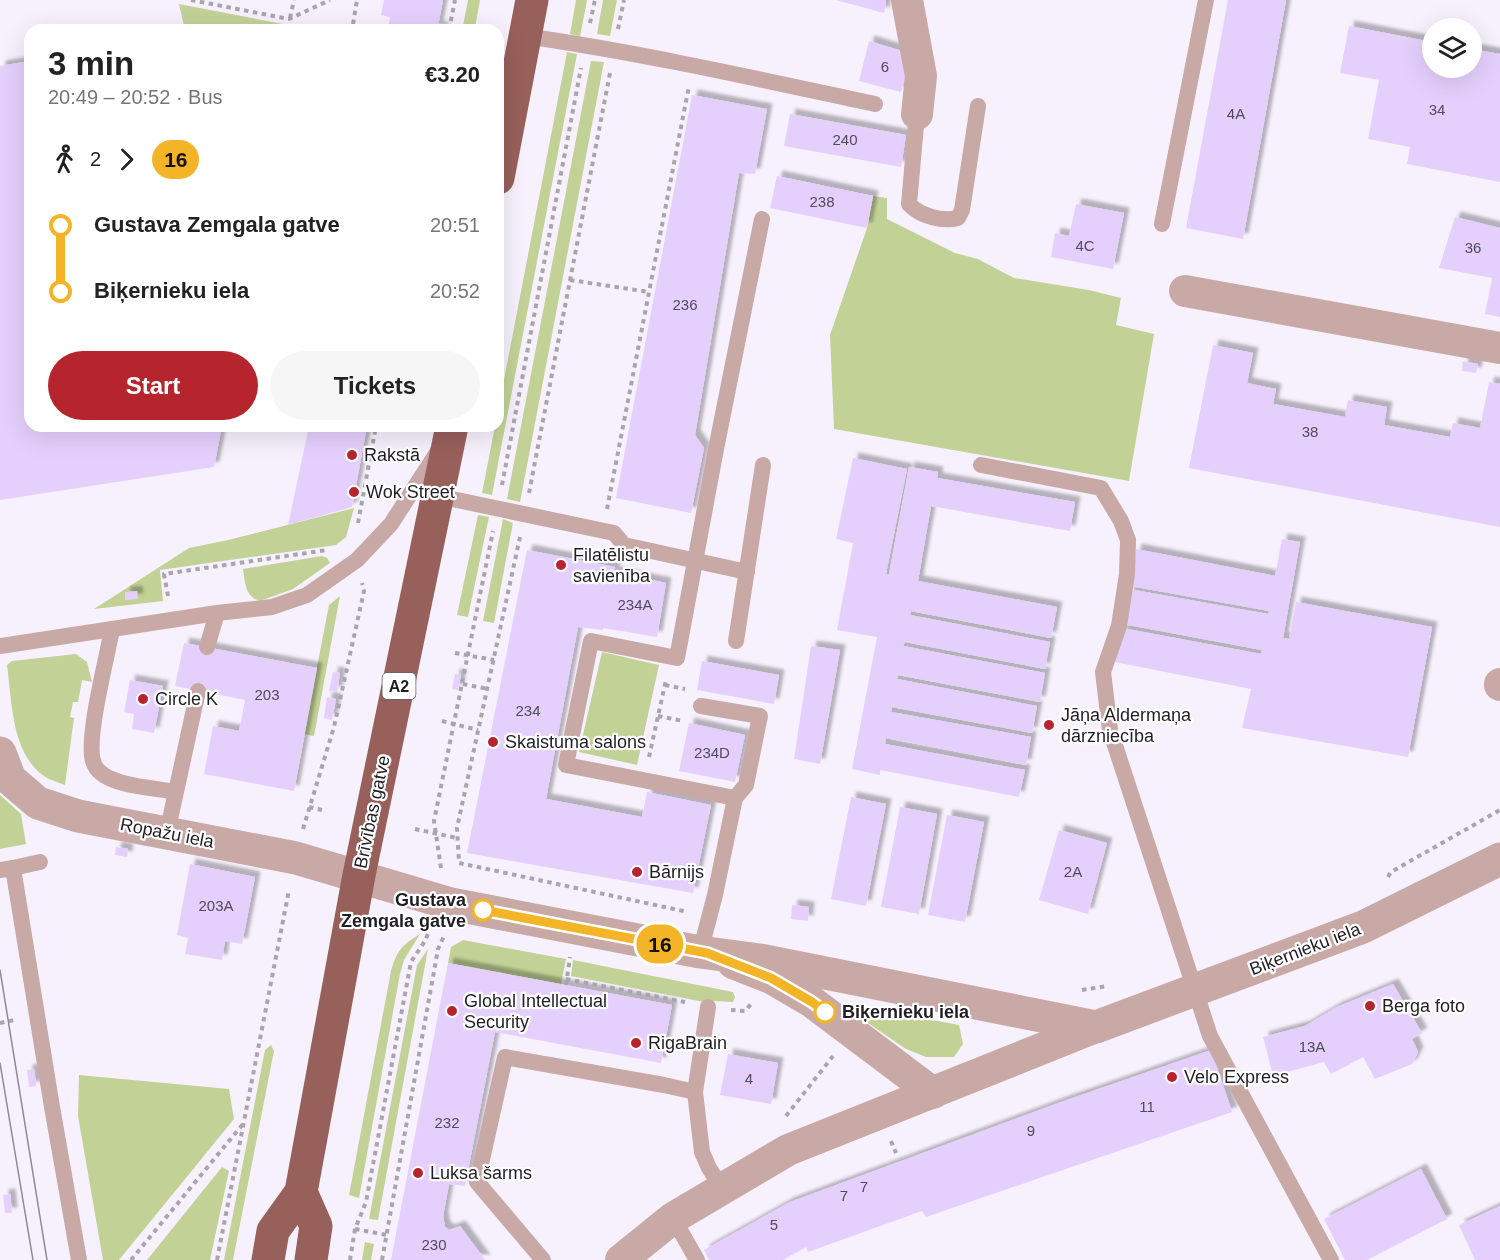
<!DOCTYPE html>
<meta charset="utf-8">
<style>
:root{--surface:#fff;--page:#f6f6f6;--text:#222;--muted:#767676;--accent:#b6252e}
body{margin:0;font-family:Arial,sans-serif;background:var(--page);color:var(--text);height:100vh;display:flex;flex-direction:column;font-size:22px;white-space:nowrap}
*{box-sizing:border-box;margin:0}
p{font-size:20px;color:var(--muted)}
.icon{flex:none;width:33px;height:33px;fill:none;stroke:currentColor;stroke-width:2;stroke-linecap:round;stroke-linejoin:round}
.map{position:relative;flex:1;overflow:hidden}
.side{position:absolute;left:24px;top:24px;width:480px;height:408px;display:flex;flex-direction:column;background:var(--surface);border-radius:18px;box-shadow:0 6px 24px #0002}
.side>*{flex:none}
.badge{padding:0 12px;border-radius:20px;font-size:21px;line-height:39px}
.tools{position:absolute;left:1422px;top:18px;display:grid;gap:12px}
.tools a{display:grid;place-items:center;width:60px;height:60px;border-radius:50%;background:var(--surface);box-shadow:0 6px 24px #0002;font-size:30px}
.map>.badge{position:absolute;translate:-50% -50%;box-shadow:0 0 0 3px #fff}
.legs{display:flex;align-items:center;gap:9px;height:66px;padding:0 24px;font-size:20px}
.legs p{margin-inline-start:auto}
.summary{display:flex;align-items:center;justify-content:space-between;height:102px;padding:0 24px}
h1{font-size:33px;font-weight:600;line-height:45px}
.primary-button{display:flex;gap:12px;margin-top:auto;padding:12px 24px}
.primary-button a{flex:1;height:69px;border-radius:36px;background:var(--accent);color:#fff;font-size:24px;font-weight:600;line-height:69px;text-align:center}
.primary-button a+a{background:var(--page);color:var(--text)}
ul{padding:0 24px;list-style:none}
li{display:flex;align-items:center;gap:21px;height:66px;font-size:22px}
li i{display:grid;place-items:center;width:9px;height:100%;margin:0 8px;background:currentColor}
li i::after{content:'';width:15px;height:15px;margin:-8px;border:4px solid;border-radius:50%;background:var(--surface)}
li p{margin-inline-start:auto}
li:first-child i{background:linear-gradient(#0000 50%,currentColor 0)}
li:last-child i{background:linear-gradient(currentColor 50%,#0000 0)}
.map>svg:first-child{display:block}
.green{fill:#c2d297}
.building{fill:#e5d0fd;filter:url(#shadow)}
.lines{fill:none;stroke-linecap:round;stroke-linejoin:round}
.path{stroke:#a9a4ae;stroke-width:4;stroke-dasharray:4.5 4.5;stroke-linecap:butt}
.service{stroke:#c8a9a6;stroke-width:16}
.minor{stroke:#c8a9a6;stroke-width:32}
.tertiary{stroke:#c8a9a6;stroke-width:33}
.trunk{stroke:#98605b;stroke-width:33}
.tram{stroke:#8e8a93;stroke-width:1.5}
.line-1-casing{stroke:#fff;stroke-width:14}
.line-1{stroke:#f4b427;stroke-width:9}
.poi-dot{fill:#b6252e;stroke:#fff;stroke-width:2}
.stop-1-dot{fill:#fff;stroke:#f4b427;stroke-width:3}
.labels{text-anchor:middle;stroke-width:4.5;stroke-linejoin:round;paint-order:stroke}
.number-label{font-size:15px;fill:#514a5a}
.shield{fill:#fff;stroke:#636265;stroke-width:1.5}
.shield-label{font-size:16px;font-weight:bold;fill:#201e23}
.poi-label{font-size:18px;fill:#201e23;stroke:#fff;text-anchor:start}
.street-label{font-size:18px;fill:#201e23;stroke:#fff}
.stop-label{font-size:18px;font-weight:bold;fill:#201e23;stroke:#fff;text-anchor:end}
</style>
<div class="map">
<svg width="1500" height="1260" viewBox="0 0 1500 1260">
<defs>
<filter id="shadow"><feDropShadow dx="5.5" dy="-5.5" stdDeviation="1.5" flood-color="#0004"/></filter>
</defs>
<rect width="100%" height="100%" fill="#f7f1fd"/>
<g class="green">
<path d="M468,0H480L475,28L463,26Z"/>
<path d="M576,0H587L580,37L570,34Z"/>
<path d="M603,0H617L610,36L597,34Z"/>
<path d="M179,4L288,25L278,30H185Z"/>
<path d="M567,52L577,54L492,495L482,493L495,426H498V411Z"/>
<path d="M591,61L604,62L520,502L507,499Z"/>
<path d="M873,196L887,198V219L955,253L978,259L1014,278L1089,290L1121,298L1116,325L1154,334L1129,481L834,429L830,335L867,228Z"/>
<path d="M354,508L346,537L336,545L160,570L163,601L94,609L189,548L228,540Z"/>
<path d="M478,515L489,517L468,617L457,615Z"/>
<path d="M503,519L513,523L494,623L483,621Z"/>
<path d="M322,556L327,558L330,563L293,589L260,601C245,597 245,582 243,569Z"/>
<path d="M340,596L314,736L304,734L329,605Z"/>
<path d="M602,652L659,665L637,765L579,752Z"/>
<path d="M76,654L87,662L92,682L82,680L78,702H73L70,717L74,718L65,785C58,782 50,780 44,776C11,753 12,701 7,665L12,661Z"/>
<path d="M0,795L21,814L26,844L0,849Z"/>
<path d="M420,934L404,960L400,974L359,1198L349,1195L391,971C397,950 402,945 420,934Z"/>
<path d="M463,940L566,959L561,984L448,963L451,947Z"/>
<path d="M428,949L378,1220L369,1219L417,965Z"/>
<path d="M573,960L733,992L735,997L733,1002L713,1001L709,1003L571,976Z"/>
<path d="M847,1004L959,1025L963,1044L954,1057H926L906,1049L846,1008Z"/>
<path d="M271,1045L274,1051L233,1260H224L265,1050Z"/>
<path d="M79,1075L229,1089L234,1119L119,1260H103L78,1116Z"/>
<path d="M222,1167L229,1171L210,1260H147Z"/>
<path d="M365,1242L374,1244L371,1260H362Z"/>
</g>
<g class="building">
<path d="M384,0H443L438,26L444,28V30H388L390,17L381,15Z"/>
<path d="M836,0H886L884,13Z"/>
<path d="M1228,0H1286L1243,239L1186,228Z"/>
<path d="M1349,26L1432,42V68H1472V49L1500,54V182L1407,164L1410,147L1368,139L1379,80L1340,73Z"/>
<path d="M869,41L912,54L901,92L859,81Z"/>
<path d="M30,61V426H222L214,467L0,500V66Z"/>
<path d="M692,95L767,109L755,174L739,173L695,435L704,448L691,513L616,498Z"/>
<path d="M790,114L906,135L901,167L784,146Z"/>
<path d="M777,176L873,196L867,228L770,208Z"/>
<path d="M1076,204L1124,213L1113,269L1051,257L1055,233L1069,236Z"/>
<path d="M1455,217L1500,228V317L1485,314L1492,278L1439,268Z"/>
<path d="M1213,345L1253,353L1247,383L1276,389L1273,404L1345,417L1348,400L1387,407L1384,425L1450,437L1453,423L1480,428L1489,382L1500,384V527L1189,468Z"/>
<path d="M1463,361L1478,364L1476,373L1462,371Z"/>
<path d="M309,426H367L352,507L288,525Z"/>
<path d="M853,458L907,469L886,574L889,575L909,467L938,472L937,478L1075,502L1070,531L931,506L918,581L1057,607L1051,638L911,611L910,615L1050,642L1045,669L905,642L903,646L1045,673L1040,702L898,675L897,679L1037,706L1032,733L892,707L891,712L1031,737L1026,765L886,738L885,744L1025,770L1019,797L880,770V775L852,769L877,637L837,630L853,543L836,539Z"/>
<path d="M1282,539L1300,542L1283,638L1289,639L1296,602L1432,627L1408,757L1242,728L1251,689L1115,662L1122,628L1261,654L1262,650L1123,624L1129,589L1268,614L1269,611L1130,586L1136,549L1275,576Z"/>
<path d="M527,550L615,567L614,572L666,583L657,637L603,628V630L578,627L546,799L642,817L647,792L711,805L693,893L467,853Z"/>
<path d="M137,591L138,599L125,600V592Z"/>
<path d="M184,643L317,668L294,791L204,774L213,726L239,731L245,700L175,686Z"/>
<path d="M811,646L840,650L820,764L794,759Z"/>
<path d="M702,661L779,675L774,704L697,690Z"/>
<path d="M333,672L340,673L337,692L329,691Z"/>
<path d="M455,674L461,675L458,690L452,689Z"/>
<path d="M130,680L163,686L154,733L132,729L134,714L124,712Z"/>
<path d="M327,697L336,699L332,720L324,718Z"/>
<path d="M689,723L745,735L735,782L679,771Z"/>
<path d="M851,797L886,804L866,906L831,899Z"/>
<path d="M900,807L937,814L919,914L881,907Z"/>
<path d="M947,815L984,822L965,922L928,915Z"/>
<path d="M1059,830L1107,843L1088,914L1039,900Z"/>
<path d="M116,847L128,849L127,857L115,855Z"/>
<path d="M190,864L255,877L242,944L225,941L222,960L185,954L188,938L177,935Z"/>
<path d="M792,905L809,907L808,921L791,919Z"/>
<path d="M448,963L672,1005L661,1063L495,1032L465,1186L449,1184L443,1216L445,1227L449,1230L460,1226L485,1260H391Z"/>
<path d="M1393,984L1422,1033L1412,1039L1418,1052L1412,1064L1375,1079L1363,1057L1331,1074L1324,1062L1273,1076L1263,1037L1305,1026L1337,1007Z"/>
<path d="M1211,1050L1232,1112L926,1217L922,1211L808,1252L806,1247L783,1260H709L704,1250L790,1202L1061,1102Z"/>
<path d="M728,1054L778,1063L771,1104L720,1095Z"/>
<path d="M34,1069L36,1086L29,1087L27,1070Z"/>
<path d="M1421,1169L1447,1219L1367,1260H1345L1324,1219Z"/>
<path d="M10,1194L12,1213H5L3,1195Z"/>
<path d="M1500,1206V1260H1475L1459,1225Z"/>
</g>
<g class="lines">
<g class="path">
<path d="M191,0L289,19L330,0"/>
<path d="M290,18L294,0"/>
<path d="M590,23L595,0"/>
<path d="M353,24L357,0"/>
<path d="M618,29L624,0"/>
<path d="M449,30L455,0"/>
<path d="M570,280L649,292"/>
<path d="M502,485L581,68"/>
<path d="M529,493L610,73"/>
<path d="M607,509L689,86"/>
<path d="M358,523L376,426"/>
<path d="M520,537L457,828L459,863L688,912"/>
<path d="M168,596L164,574L327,550"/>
<path d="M455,653L494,660"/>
<path d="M463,684L488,689"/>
<path d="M665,685L685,689"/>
<path d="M658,716L683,721"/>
<path d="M442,721L478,730"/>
<path d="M649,757L666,680"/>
<path d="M309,807L322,810"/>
<path d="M303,829L334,727L364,591L362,583"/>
<path d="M415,829L457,838"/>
<path d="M441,868L434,821L493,531"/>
<path d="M1388,877L1391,872L1500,810"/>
<path d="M566,979L685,1002"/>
<path d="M566,985L570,957"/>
<path d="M1082,990L1107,986"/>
<path d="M731,1010L745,1011L752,1003"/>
<path d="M0,1023L14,1020"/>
<path d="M786,1116L833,1056"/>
<path d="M891,1141L896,1153"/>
<path d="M355,1229L387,1235"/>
<path d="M131,1260L243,1124"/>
<path d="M217,1260L289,890"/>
<path d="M350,1260L355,1229L366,1202L411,962L425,941L429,931"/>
<path d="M382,1260L438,949L445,934"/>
</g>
<g class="service">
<path d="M525,36C643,53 758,79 875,104"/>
<path d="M917,114L909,204C920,216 942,222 958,218L962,210L978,106"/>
<path d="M1162,224L1206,0"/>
<path d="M981,465L1101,488L1121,521L1128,540L1127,574L1119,626L1103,672L1110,730L1210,1036L1331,1260"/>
<path d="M438,496L614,533L624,545L747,572"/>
<path d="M112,629C107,658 86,737 93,761C94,764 97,770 100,772C114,786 156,788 175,792"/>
<path d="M736,641L763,465"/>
<path d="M0,646L217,613L272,607L307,595L357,560L391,524L438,451"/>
<path d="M207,647L217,613"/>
<path d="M701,706L760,716L746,785L735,798"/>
<path d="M167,833L198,691"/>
<path d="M13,868L40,862"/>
<path d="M0,870L13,868L52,1107L79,1260"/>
<path d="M700,952L715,895L735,798L566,765L591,641L677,658L716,449L762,219"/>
<path d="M695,1092L708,1007"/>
<path d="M673,1218L697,1260"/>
<path d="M543,1260L477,1182L505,1057L664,1085L695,1092L702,1152L709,1168L722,1188"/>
</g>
<g class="minor">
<path d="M907,0L921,76L917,114"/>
<path d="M1185,291L1500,348"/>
<path d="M1500,684V685"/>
<path d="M733,963L771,978L812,1002L933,1093"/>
<path d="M621,1260L673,1218L788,1150L1096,1027"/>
</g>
<path class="tertiary" d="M0,753L10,779L38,803L78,816L296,858L451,904L700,952L760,960L1096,1027L1363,927L1500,859"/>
<g class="trunk">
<path d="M498,178L532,0"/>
<path d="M301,1192L316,1226L311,1260"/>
<path d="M268,1260L273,1231L301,1192L359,875L452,426"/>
</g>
<g class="tram">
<path d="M0,970L47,1260"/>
<path d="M0,1063L33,1260"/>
</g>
</g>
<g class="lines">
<defs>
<path id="line-1" d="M483,910L707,953L771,978L812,1002L825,1012"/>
</defs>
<use href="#line-1" class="line-1-casing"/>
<use href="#line-1" class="line-1"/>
</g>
<g class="poi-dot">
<circle cx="352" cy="455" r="6"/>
<circle cx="354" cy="492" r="6"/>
<circle cx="561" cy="565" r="6"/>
<circle cx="143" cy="699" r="6"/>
<circle cx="1049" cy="725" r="6"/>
<circle cx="493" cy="742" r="6"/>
<circle cx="637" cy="872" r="6"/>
<circle cx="1370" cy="1006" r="6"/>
<circle cx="452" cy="1011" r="6"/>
<circle cx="636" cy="1043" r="6"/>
<circle cx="1172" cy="1077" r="6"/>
<circle cx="418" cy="1173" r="6"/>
</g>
<g class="stop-1-dot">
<circle cx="483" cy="910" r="10"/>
<circle cx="825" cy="1012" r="10"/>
</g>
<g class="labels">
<g class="number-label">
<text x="885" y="72">6</text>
<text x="1437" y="115">34</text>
<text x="1236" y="119">4A</text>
<text x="845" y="145">240</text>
<text x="822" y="207">238</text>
<text x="1085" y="251">4C</text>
<text x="1473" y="253">36</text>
<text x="685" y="310">236</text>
<text x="1310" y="437">38</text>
<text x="635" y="610">234A</text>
<text x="267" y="700">203</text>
<text x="528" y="716">234</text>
<text x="712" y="758">234D</text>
<text x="1073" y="877">2A</text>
<text x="216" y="911">203A</text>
<text x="1312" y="1052">13A</text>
<text x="749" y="1084">4</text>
<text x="1147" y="1112">11</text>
<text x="447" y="1128">232</text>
<text x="1031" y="1136">9</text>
<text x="864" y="1192">7</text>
<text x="844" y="1201">7</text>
<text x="774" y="1230">5</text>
<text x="434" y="1250">230</text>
</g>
<rect class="shield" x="382.5" y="673" width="33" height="26" rx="4.5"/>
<g class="shield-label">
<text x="399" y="692">A2</text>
</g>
<g class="poi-label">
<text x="364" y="461">Rakstā</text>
<text x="366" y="498">Wok Street</text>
<text x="573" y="561">Filatēlistu<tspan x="573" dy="21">savienība</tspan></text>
<text x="155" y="705">Circle K</text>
<text x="1061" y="721">Jāņa Aldermaņa<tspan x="1061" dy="21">dārzniecība</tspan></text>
<text x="505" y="748">Skaistuma salons</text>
<text x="649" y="878">Bārnijs</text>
<text x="464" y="1007">Global Intellectual<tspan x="464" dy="21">Security</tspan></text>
<text x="1382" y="1012">Berga foto</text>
<text x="648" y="1049">RigaBrain</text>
<text x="1184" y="1083">Velo Express</text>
<text x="430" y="1179">Luksa šarms</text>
</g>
<g class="street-label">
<text transform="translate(372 812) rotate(-78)" y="6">Brīvības gatve</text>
<text transform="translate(167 833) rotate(11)" y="6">Ropažu iela</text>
<text transform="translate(1305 949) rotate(-21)" y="6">Biķernieku iela</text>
</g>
<g class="stop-label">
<text x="466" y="906">Gustava<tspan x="466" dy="21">Zemgala gatve</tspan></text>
<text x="842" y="1018" text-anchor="start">Biķernieku iela</text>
</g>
</g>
</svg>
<div class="tools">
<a><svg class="icon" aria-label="layers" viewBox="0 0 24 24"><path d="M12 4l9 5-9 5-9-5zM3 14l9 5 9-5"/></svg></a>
</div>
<b class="badge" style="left:660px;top:944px;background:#f4b427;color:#111">16</b>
<section class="side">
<div class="summary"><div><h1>3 min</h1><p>20:49 – 20:52 · Bus</p></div><b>€3.20</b></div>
<div class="legs"><svg class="icon" aria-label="walk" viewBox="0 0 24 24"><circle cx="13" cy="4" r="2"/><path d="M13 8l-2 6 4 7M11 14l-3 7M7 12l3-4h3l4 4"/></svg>2<svg class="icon" aria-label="forward" viewBox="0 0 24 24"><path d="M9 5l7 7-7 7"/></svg><b class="badge" style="background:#f4b427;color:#111">16</b></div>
<ul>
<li><i style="color:#f4b427"></i><b>Gustava Zemgala gatve</b><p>20:51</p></li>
<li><i style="color:#f4b427"></i><b>Biķernieku iela</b><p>20:52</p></li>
</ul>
<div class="primary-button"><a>Start</a><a>Tickets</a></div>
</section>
</div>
